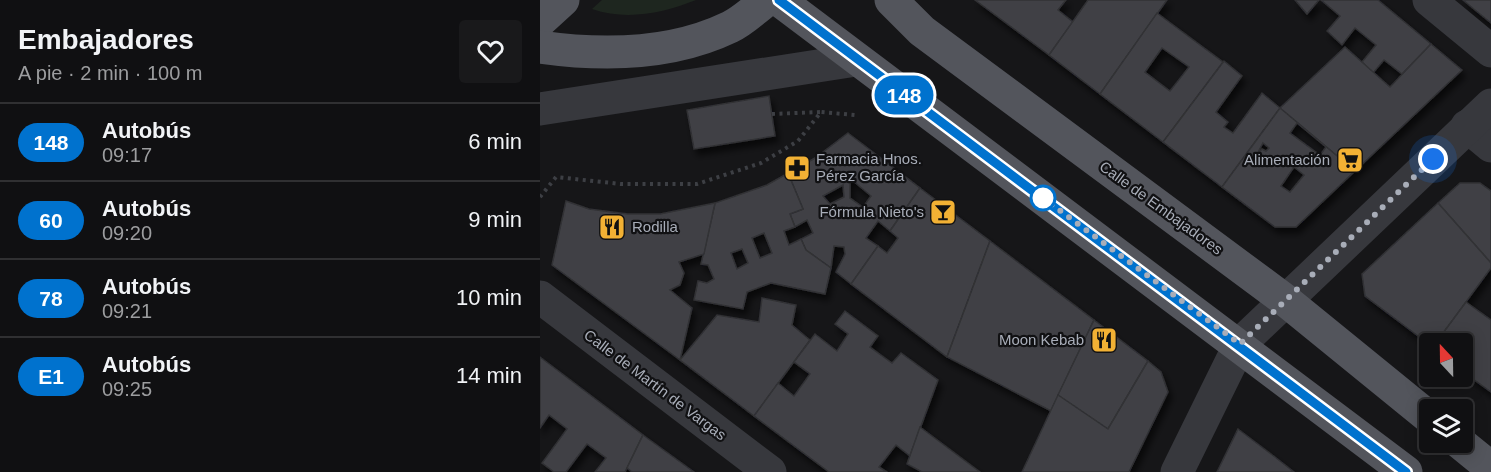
<!DOCTYPE html>
<html lang="es">
<meta charset="utf-8">
<style>
:root{--surface:#101012;--page:#19191b;--text:#f1f3f6;--muted:#9c9d9f;--line:#303032}
body{margin:0;font-family:Arial,sans-serif;background:var(--page);color:var(--text);height:100vh;display:flex;flex-direction:column;font-size:22px;white-space:nowrap}
*{box-sizing:border-box;margin:0}
p{font-size:20px;color:var(--muted)}
.icon{flex:none;width:33px;height:33px;fill:none;stroke:currentColor;stroke-width:2;stroke-linecap:round;stroke-linejoin:round}
.map{position:relative;flex:1;overflow:hidden}
.side{display:flex;flex-direction:column;background:var(--surface);width:540px}
.side>*{flex:none}
.badge{padding:0 12px;border-radius:20px;font-size:21px;line-height:39px}
.needle{width:39px;rotate:338deg}
.controls{position:absolute;left:879px;top:333px;display:grid;gap:12px}
.controls a{display:grid;place-items:center;width:54px;height:54px;border-radius:6px;background:var(--surface);box-shadow:0 3px 15px #0003,0 0 0 2px var(--line);font-size:30px}
.you{position:absolute;width:30px;height:30px;margin:-15px;border:4px solid #fff;border-radius:50%;background:#1a73e8;box-shadow:0 0 0 9px #1a73e833}
.map>.badge{position:absolute;translate:-50% -50%;box-shadow:0 0 0 3px #fff}
.round{display:grid;place-items:center;flex:none;width:63px;height:63px;border-radius:6px;background:var(--page)}
.headline{display:flex;align-items:center;justify-content:space-between;height:102px;padding:0 18px}
h1{font-size:28px;font-weight:600;line-height:45px}
ul{padding:0;list-style:none}
li{display:flex;align-items:center;gap:18px;height:78px;padding:0 18px;border-top:2px solid var(--line)}
li div{flex:1}
li b{display:block;font-size:22px}
li em{font-style:normal}
li .badge{min-width:66px;font-weight:700;text-align:center}
main{display:flex;flex:1;min-height:0}
.map>svg:first-child{display:block}
.garden{fill:#1e261f}
.building{fill:#404145;stroke:#303034;stroke-width:1.5;fill-rule:evenodd;filter:url(#shadow)}
.lines{fill:none;stroke-linecap:round;stroke-linejoin:round}
.path{stroke:#3d3f44;stroke-width:4;stroke-dasharray:3 4.5;stroke-linecap:butt}
.minor{stroke:#37383d;stroke-width:33}
.major{stroke:#53555c;stroke-width:33}
.line-casing{stroke:#fff;stroke-width:14}
.line{stroke:#0072ce;stroke-width:9}
.walk{stroke:#a8adb8;stroke-width:6;stroke-dasharray:0 10.8}
.stop-dot{fill:#fff;stroke:#0072ce;stroke-width:3}
.labels{text-anchor:middle;stroke-width:4.5;stroke-linejoin:round;paint-order:stroke}
.poi-label{font-size:15px;fill:#a8adb8;stroke:#111113;text-anchor:end}
.street-label{font-size:15px;fill:#a8adb8;stroke:#111113}
</style>
<main>
<section class="side">
<div class="headline"><div><h1>Embajadores</h1><p>A pie · 2 min · 100 m</p></div><a class="round"><svg class="icon" aria-label="heart" viewBox="0 0 24 24"><path d="M12 20l-8-8c-3-5 5-10 8-4 3-6 11-1 8 4z"/></svg></a></div>
<ul>
<li><span class="badge" style="background:#0072ce;color:#fff">148</span><div><b>Autobús</b><p>09:17</p></div><em>6 min</em></li>
<li><span class="badge" style="background:#0072ce;color:#fff">60</span><div><b>Autobús</b><p>09:20</p></div><em>9 min</em></li>
<li><span class="badge" style="background:#0072ce;color:#fff">78</span><div><b>Autobús</b><p>09:21</p></div><em>10 min</em></li>
<li><span class="badge" style="background:#0072ce;color:#fff">E1</span><div><b>Autobús</b><p>09:25</p></div><em>14 min</em></li>
</ul>
</section>
<div class="map">
<svg width="951" height="472" viewBox="0 0 951 472">
<defs>
<filter id="shadow"><feDropShadow dx="3.5" dy="6" stdDeviation="3" flood-color="#0009"/></filter>
</defs>
<rect width="100%" height="100%" fill="#161618"/>
<path class="garden" d="M62,0H156C123,13 87,21 52,9Z"/>
<g class="building">
<path d="M435,0H526L518,10L533,22L509,55Z"/>
<path d="M548,0H627L560,94L509,55Z"/>
<path d="M755,0H779L767,14Z"/>
<path d="M781,0H838L891,44L862,74L844,60L833,73L822,62L836,45L815,28L802,45L787,31L800,16Z"/>
<path d="M923,0H951V23L935,10Z"/>
<path d="M617,13L683,62L623,142L560,94ZM622,48L649,67L630,91L605,72Z"/>
<path d="M891,44L922,70L815,171L740,108L805,47L850,87Z"/>
<path d="M684,61L702,76L676,112L688,122L684,127L693,133L722,93L740,108L682,187L623,142Z"/>
<path d="M229,96L235,136L154,149L147,110Z"/>
<path d="M740,108L815,171L756,227H735L682,187ZM757,123L786,147L780,155L750,133ZM723,143L729,148L726,151L722,149L716,156ZM754,167L764,175L750,192L741,186Z"/>
<path d="M308,133L380,188L350,231L338,221L326,238L338,246L311,284L296,272L305,254L304,247L294,246L291,268L266,250L261,239L273,233L267,220L255,227L250,214L263,209L248,173L275,158ZM312,180L331,196L323,207L310,198V181ZM303,185L304,197L290,204L283,196Z"/>
<path d="M248,173L263,209L250,214L255,227L244,231L249,245L261,239L266,250L291,268L285,294L231,283L207,292L203,309L154,300L158,281L167,283L174,279L168,265L161,264L175,203L227,185ZM224,233L232,253L220,258L212,238ZM202,249L208,263L197,269L191,253Z"/>
<path d="M920,183H940L951,191V263L898,203Z"/>
<path d="M380,188L450,241L407,357L311,284L338,246L347,253L358,238L350,231Z"/>
<path d="M26,201L49,209L88,214H120L175,203L164,254L139,262L144,273L140,285L130,290L152,308L140,360L12,265Z"/>
<path d="M898,203L951,263V268L895,344L890,345L825,296L822,274Z"/>
<path d="M450,241L554,320L511,411L407,357Z"/>
<path d="M222,298L256,305L252,325L270,340L214,416L140,360L177,315L219,322Z"/>
<path d="M926,302L951,320V392L922,371V344H895Z"/>
<path d="M305,311L338,336L330,347L352,363L361,353L398,380L370,456L356,445L339,467L347,472H289L214,416L238,383L254,396L270,374L254,362L275,334L297,351L308,334L295,324Z"/>
<path d="M554,320L608,361L568,429L518,395Z"/>
<path d="M0,357L103,435L85,472H55L66,458L47,444L26,472H14L2,463L27,429L9,415L0,428Z"/>
<path d="M608,361L621,372L628,392L589,472H482L518,395L568,429Z"/>
<path d="M380,427L440,472H382L367,464Z"/>
<path d="M698,429L735,457L754,472H677Z"/>
<path d="M103,435L154,472H92L87,468Z"/>
</g>
<g class="lines">
<g class="path">
<path d="M232,114L280,112"/>
<path d="M0,197L16,177L81,184H157L221,163L258,141L281,112L315,115"/>
</g>
<g class="minor">
<path d="M889,0L951,51"/>
<path d="M0,109L316,60"/>
<path d="M927,126L951,146"/>
<path d="M0,297L230,472"/>
<path d="M637,472L700,344L951,105"/>
</g>
<g class="major">
<path d="M239,0L866,472"/>
<path d="M351,0L382,31L745,300L890,418"/>
<path d="M0,21L23,0"/>
<path d="M0,47C63,56 132,55 190,27C203,21 215,9 227,0"/>
<path d="M919,442L951,468"/>
</g>
</g>
<g class="lines">
<defs>
<path id="line" d="M239,0L866,472"/>
</defs>
<use href="#line" class="line-casing"/>
<use href="#line" class="line"/>
<path class="walk" d="M503,198L700,344L893,159"/>
</g>
<defs>
<symbol id="supermarket-square" viewBox="-11 -11 22 22"><rect x="-9" y="-9" width="18" height="18" rx="4" fill="#f2b134" stroke="#111113"/><path d="M-6-5.5h2.5l.6 2H6L4.5 2H-2.5L-4.4-4H-6ZM-1.5 3.2a1.3 1.3 0 1 0 .1 0ZM3 3.2a1.3 1.3 0 1 0 .1 0Z" fill="#111"/></symbol>
<symbol id="pharmacy-square" viewBox="-11 -11 22 22"><rect x="-9" y="-9" width="18" height="18" rx="4" fill="#f2b134" stroke="#111113"/><path d="M-2-6h4v4h4v4h-4v4h-4v-4h-4v-4h4Z" fill="#111"/></symbol>
<symbol id="bar-square" viewBox="-11 -11 22 22"><rect x="-9" y="-9" width="18" height="18" rx="4" fill="#f2b134" stroke="#111113"/><path d="M-6-5H6L.8 .8V4.5H3.5V6h-7V4.5H-.8V.8Z" fill="#111"/></symbol>
<symbol id="restaurant-square" viewBox="-11 -11 22 22"><rect x="-9" y="-9" width="18" height="18" rx="4" fill="#f2b134" stroke="#111113"/><path d="M-5-6h1v4h1v-4h1v4h1v-4h1v5L-1.5 .5V6h-2V.5L-5-1ZM5-6V6H3V1.5H1.5Q1.5-4 5-6Z" fill="#111"/></symbol>
</defs>
<g fill-rule="evenodd">
<use href="#supermarket-square" x="795" y="145" width="30" height="30"/>
<use href="#pharmacy-square" x="242" y="153" width="30" height="30"/>
<use href="#bar-square" x="388" y="197" width="30" height="30"/>
<use href="#restaurant-square" x="57" y="212" width="30" height="30"/>
<use href="#restaurant-square" x="549" y="325" width="30" height="30"/>
</g>
<circle class="stop-dot" cx="503" cy="198" r="12"/>
<g class="labels">
<g class="poi-label">
<text x="276" y="164" text-anchor="start">Farmacia Hnos.<tspan x="276" dy="17">Pérez García</tspan></text>
<text x="790" y="165">Alimentación</text>
<text x="384" y="217">Fórmula Nieto's</text>
<text x="92" y="232" text-anchor="start">Rodilla</text>
<text x="544" y="345">Moon Kebab</text>
</g>
<g class="street-label">
<text transform="translate(621 208) rotate(36)" y="5">Calle de Embajadores</text>
<text transform="translate(115 385) rotate(37)" y="5">Calle de Martín de Vargas</text>
</g>
</g>
</svg>
<div class="controls">
<a><svg class="needle" viewBox="-14 -14 28 28"><path d="M0-13l5 13h-10z" fill="#e53935"/><path d="M0 13l5-13h-10z" fill="#9c9d9f"/></svg></a>
<a><svg class="icon" aria-label="layers" viewBox="0 0 24 24"><path d="M12 4l9 5-9 5-9-5zM3 14l9 5 9-5"/></svg></a>
</div>
<div class="you" style="left:893px;top:159px"></div>
<b class="badge" style="left:364px;top:95px;background:#0072ce;color:#fff">148</b>
</div>
</main>
